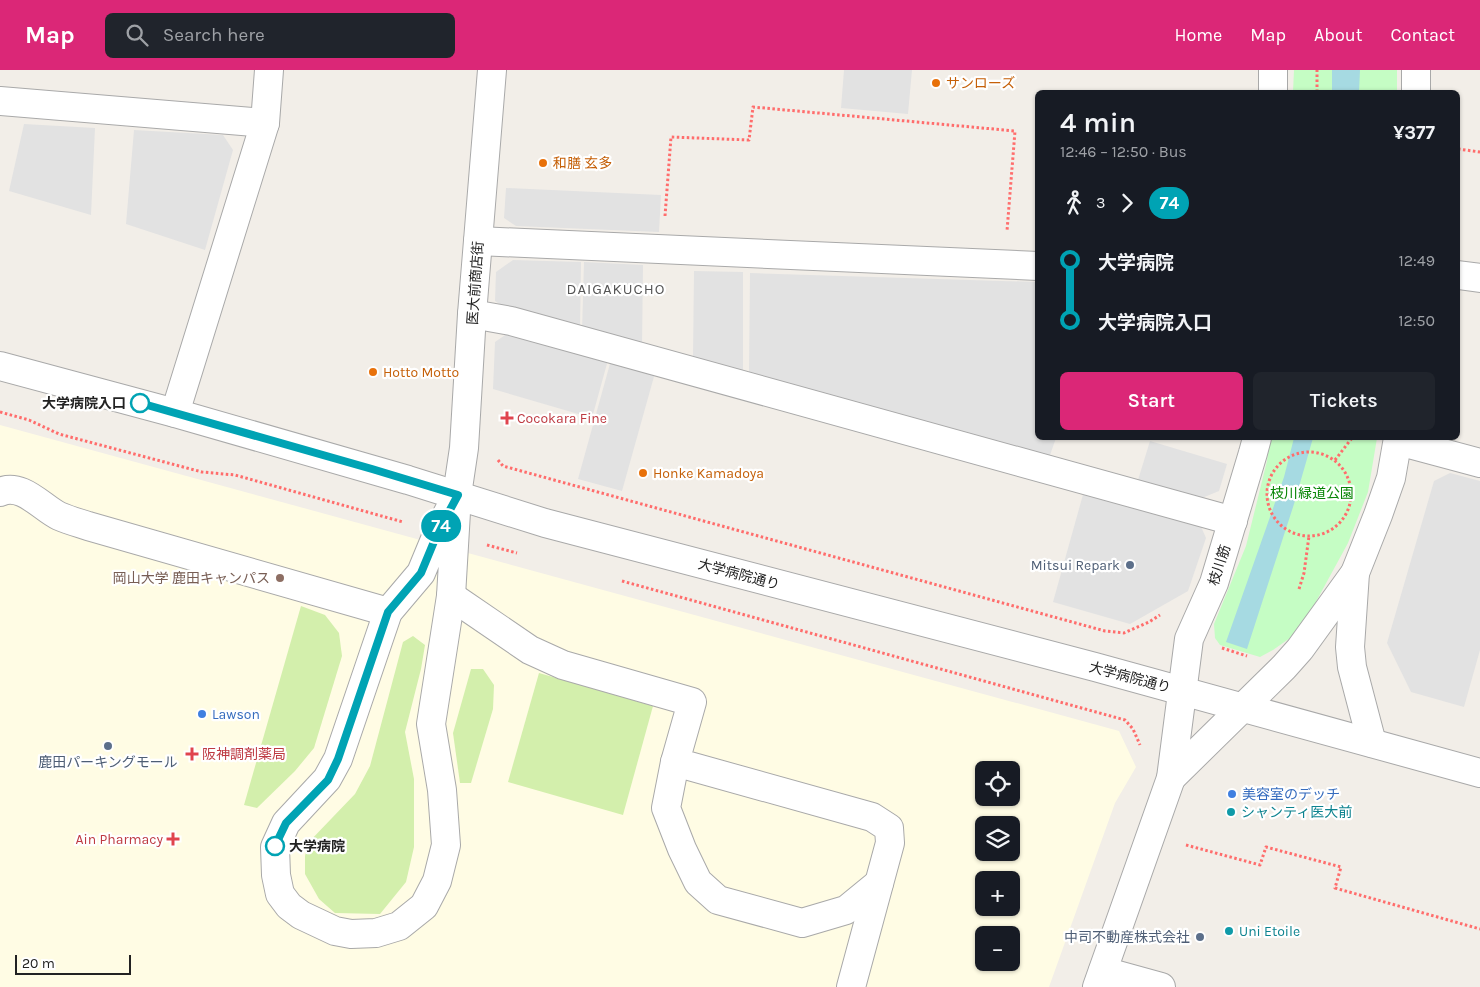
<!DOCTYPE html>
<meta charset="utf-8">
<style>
:root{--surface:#171b24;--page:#20242c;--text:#f1f3f6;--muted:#9ea1a6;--accent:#db2777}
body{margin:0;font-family:Karla,"Noto Sans JP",sans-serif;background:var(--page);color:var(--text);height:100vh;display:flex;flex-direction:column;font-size:19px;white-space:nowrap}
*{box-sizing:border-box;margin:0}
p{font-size:16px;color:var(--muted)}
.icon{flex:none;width:28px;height:28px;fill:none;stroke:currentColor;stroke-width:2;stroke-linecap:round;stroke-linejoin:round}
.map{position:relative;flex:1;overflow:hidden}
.drawer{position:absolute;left:1035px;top:20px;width:425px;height:350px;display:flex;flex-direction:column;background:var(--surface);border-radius:8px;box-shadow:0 1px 4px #0004}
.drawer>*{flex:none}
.badge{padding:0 10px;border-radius:16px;font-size:18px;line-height:32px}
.fabs{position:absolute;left:975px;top:691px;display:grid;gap:10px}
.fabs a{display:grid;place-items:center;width:45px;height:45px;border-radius:8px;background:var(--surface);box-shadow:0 1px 4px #0004;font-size:25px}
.scale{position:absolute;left:15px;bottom:12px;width:116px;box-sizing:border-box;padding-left:5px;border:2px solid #222;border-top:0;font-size:14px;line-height:18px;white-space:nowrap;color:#222;-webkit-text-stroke:4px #fff;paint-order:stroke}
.map>.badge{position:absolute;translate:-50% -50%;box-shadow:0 0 0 2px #fff}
.legs{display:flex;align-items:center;gap:8px;height:55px;padding:0 25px;font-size:16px}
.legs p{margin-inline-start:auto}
.summary{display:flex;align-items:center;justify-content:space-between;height:85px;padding:0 25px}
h1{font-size:28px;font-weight:600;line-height:38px}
.button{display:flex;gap:10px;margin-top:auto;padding:10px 25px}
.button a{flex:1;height:58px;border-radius:8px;background:var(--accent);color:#fff;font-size:20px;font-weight:600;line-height:58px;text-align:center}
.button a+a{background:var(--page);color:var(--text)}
ul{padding:0 25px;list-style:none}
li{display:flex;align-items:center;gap:18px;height:60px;font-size:19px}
li i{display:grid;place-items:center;width:8px;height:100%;margin:0 6px;background:currentColor}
li i::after{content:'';width:12px;height:12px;margin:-6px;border:4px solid;border-radius:50%;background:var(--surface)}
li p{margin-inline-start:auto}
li:first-child i{background:linear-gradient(#0000 50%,currentColor 0)}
li:last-child i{background:linear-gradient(currentColor 50%,#0000 0)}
header{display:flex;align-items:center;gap:30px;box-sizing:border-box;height:70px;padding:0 25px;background:var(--accent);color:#fff}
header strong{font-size:24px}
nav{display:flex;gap:28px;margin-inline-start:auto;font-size:18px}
.search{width:350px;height:45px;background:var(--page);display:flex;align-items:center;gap:12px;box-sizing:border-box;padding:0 18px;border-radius:8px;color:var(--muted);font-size:19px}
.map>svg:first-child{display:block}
.education{fill:#fffce4;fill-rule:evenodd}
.grass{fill:#d3efac}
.park{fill:#c5fdc4}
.parking{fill:#e2e2e2}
.water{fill:#a6dae2}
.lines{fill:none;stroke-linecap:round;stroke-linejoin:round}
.minor-casing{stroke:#a9a9a9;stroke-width:30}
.path{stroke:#ff6d6c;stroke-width:3;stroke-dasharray:2.5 2.5;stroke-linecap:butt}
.minor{stroke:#fff;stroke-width:28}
.line-1-casing{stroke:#fff;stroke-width:11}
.line-1{stroke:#00a3b4;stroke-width:8}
.food-dot{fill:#e8710a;stroke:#fff;stroke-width:2}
.stop-1-dot{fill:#fff;stroke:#00a3b4;stroke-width:2.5}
.health-dot{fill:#e0444e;stroke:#fff;stroke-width:2}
.service-dot{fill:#5c6f8a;stroke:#fff;stroke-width:2}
.education-dot{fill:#8d6e63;stroke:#fff;stroke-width:2}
.shop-dot{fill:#3f7fe0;stroke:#fff;stroke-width:2}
.culture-dot{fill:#0f9aa8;stroke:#fff;stroke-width:2}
.labels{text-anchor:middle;stroke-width:4.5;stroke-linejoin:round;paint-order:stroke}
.food-label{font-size:14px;fill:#c56008;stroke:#fff;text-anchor:start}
.street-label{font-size:14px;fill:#222;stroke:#fff}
.stop-label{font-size:14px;font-weight:bold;fill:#222;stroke:#fff;text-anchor:end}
.health-label{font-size:14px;fill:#be3a42;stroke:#fff;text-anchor:start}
.park-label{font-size:14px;fill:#078505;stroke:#fff}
.service-label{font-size:14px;fill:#4e5e75;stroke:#fff;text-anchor:end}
.education-label{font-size:14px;fill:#785e54;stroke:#fff;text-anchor:end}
.shop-label{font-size:14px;fill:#366cbe;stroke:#fff;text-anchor:start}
.culture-label{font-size:14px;fill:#0d838f;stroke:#fff;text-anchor:start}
.neighbourhood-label{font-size:15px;letter-spacing:1px;fill:#555;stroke:#fff}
</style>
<header>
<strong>Map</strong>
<div class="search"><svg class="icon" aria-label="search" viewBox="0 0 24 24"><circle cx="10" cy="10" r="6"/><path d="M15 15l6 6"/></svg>Search here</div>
<nav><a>Home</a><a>Map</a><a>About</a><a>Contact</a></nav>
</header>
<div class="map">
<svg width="1480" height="917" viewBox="0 0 1480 917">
<rect width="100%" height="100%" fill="#f2eee8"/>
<path class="education" d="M0,355L1119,661L1136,697L1115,733L1049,917H0ZM984,700H1011V728H984ZM984,755H1011V782H984ZM984,810H1011V838H984ZM984,865H1011V892H984Z"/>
<g class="grass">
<path d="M301,536L325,545L339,563L342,586L314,678L295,701L257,738L244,735Z"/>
<path d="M413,566L425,575L421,599L405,662L414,709V777L406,812L380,844L335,843L319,829L305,804V786L308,773L355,724L370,696L403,572Z"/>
<path d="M471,599H483L494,615L493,639L471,713H460L453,663Z"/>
<path d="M539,603L653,636L623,745L508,712Z"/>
</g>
<g class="park">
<path d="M1294,0H1397V22H1293Z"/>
<path d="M1270,368H1377L1368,422L1348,473L1300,561L1273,580L1260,587L1220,575L1215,568L1214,554L1246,476L1267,391Z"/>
</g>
<g class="parking">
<path d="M844,0H912L908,44L841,38Z"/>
<path d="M24,54L95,58L91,145L9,121Z"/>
<path d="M134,60L223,65L233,80L205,180L126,154Z"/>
<path d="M506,118L661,125L659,162L516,156L504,148Z"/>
<path d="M513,190L581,192L580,261L510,241L495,231L496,202Z"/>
<path d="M584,192L643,195L642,278L582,261Z"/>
<path d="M694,201L743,202V301L693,287Z"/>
<path d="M750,203L1037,212L1038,368H1056L1049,388L749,303Z"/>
<path d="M511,261L608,290L592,348L493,319L495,272Z"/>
<path d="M611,290L655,303L622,421L578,409Z"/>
<path d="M1150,371L1227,394L1219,421L1202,428L1138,410Z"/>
<path d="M1450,403L1480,411V580L1464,637L1411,622L1387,573L1434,411Z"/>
<path d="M1084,421L1199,452L1206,468L1188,521L1130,554L1053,532Z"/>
</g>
<g class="water">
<path d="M1332,0H1360L1359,22H1332Z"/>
<path d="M1294,368H1313L1294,434L1247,579L1226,572L1284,407Z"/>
</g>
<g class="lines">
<defs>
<g id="minor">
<path d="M1273,0V22"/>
<path d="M1416,22V0"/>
<path d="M0,31L265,53"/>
<path d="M478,171L1038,196"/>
<path d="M1458,205L1480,208"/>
<path d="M472,244L511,251L1233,451"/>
<path d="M0,296L175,343L408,410L545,453L1095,597L1480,703"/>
<path d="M175,343L265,53L269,0"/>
<path d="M1398,371L1480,393"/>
<path d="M0,422C22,412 42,438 59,446C68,450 79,453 88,456L388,542"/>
<path d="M457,425L438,462L421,503L388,542L338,689L327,709L286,753L275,777L276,805L280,824L289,836L301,845L335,861L351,864L376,863L399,856L424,836L437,811L446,775L442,720L431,654L451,526L457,425L464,378L472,244L492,0"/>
<path d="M1355,503L1350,577L1352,597L1372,673"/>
<path d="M451,526L530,580L563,595L692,632L675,692L872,747L889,758L890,773L851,917"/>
<path d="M675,692L666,738L682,779L698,812L718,830L802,853L846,840L879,813"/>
<path d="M1171,708L1284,597L1300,579L1355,503L1378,445L1391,408L1398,368"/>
<path d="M1103,901L1161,917"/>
<path d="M1097,917L1171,708L1189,569L1214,513L1253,383L1257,368"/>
</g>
</defs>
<use href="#minor" class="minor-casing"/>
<g class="path">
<path d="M1317,22V0"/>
<path d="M1458,79L1480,82"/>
<path d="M665,146L671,67L749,70L753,37L1015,61L1007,161"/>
<path d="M0,342L29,350L59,364L202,402L235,405L403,452"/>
<circle cx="1309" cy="424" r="42"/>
<path d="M498,390L503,396L1105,561L1124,563L1149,552L1160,545"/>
<path d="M1335,390L1352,368"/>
<path d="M487,475L517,483"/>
<path d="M622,511L1125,650L1133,659L1140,675"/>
<path d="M1299,519L1304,503L1309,466"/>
<path d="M1222,578L1247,586"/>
<path d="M1186,775L1260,795L1266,777L1341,797L1335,818L1480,859"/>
</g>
<use href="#minor" class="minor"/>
</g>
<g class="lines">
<defs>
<path id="line-1" d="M140,333L372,399L458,425L438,462L421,503L388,542L338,689L328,710L286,753L275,776"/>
</defs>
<use href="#line-1" class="line-1-casing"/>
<use href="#line-1" class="line-1"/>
</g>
<g class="food-dot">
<circle cx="936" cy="13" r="5"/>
<circle cx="543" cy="93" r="5"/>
<circle cx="373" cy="302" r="5"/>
<circle cx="643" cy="403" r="5"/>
</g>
<g class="stop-1-dot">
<circle cx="140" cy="333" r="9"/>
<circle cx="275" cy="776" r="9"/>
</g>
<g class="health-dot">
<path d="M504.5 340.5h5v5h5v5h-5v5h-5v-5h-5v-5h5z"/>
<path d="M189.5 676.5h5v5h5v5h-5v5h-5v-5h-5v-5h5z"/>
<path d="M170.5 761.5h5v5h5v5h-5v5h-5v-5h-5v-5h5z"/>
</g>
<g class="service-dot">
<circle cx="1130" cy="495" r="5"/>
<circle cx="108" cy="676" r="5"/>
<circle cx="1200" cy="867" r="5"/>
</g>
<circle class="education-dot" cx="280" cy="508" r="5"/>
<g class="shop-dot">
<circle cx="202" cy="644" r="5"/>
<circle cx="1232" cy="724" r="5"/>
</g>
<g class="culture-dot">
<circle cx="1231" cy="742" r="5"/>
<circle cx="1229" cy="861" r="5"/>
</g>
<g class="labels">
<g class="food-label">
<text x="946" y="18">サンローズ</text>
<text x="553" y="98">和膳 玄多</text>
<text x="383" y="307">Hotto Motto</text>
<text x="653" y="408">Honke Kamadoya</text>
</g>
<g class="street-label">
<text transform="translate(475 213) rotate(-86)" y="5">医大前商店街</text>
<text transform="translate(1219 495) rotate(-72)" y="5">枝川筋</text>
<text transform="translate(739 504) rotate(15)" y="5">大学病院通り</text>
<text transform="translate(1130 607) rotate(15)" y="5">大学病院通り</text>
</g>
<g class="stop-label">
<text x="126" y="338">大学病院入口</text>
<text x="289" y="781" text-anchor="start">大学病院</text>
</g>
<g class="health-label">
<text x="517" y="353">Cocokara Fine</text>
<text x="202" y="689">阪神調剤薬局</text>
<text x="163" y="774" text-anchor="end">Ain Pharmacy</text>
</g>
<g class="park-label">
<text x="1312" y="428">枝川緑道公園</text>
</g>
<g class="service-label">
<text x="1120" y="500">Mitsui Repark</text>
<text x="108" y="697" text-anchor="middle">鹿田パーキングモール</text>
<text x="1190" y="872">中司不動産株式会社</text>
</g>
<g class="education-label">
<text x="270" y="513">岡山大学 鹿田キャンパス</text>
</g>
<g class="shop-label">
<text x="212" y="649">Lawson</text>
<text x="1242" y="729">美容室のデッチ</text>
</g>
<g class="culture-label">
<text x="1241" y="747">シャンティ医大前</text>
<text x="1239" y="866">Uni Etoile</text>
</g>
<g class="neighbourhood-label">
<text x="616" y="224">DAIGAKUCHO</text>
</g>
</g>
</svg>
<div class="fabs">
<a><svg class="icon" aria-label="locate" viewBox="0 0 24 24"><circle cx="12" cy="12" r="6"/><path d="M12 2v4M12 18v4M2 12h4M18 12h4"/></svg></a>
<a><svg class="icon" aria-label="layers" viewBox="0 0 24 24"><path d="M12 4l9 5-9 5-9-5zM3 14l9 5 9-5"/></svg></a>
<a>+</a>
<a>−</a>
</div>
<div class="scale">20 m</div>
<b class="badge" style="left:441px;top:456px;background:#00a3b4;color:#fff">74</b>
<section class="drawer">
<div class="summary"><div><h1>4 min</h1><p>12:46 – 12:50 · Bus</p></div><b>¥377</b></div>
<div class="legs"><svg class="icon" aria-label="walk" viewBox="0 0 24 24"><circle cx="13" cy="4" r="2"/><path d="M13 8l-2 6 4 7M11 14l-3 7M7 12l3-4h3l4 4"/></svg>3<svg class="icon" aria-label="forward" viewBox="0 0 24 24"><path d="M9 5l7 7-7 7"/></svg><b class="badge" style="background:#00a3b4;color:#fff">74</b></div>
<ul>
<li><i style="color:#00a3b4"></i><b>大学病院</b><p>12:49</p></li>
<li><i style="color:#00a3b4"></i><b>大学病院入口</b><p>12:50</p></li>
</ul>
<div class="button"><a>Start</a><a>Tickets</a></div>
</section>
</div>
